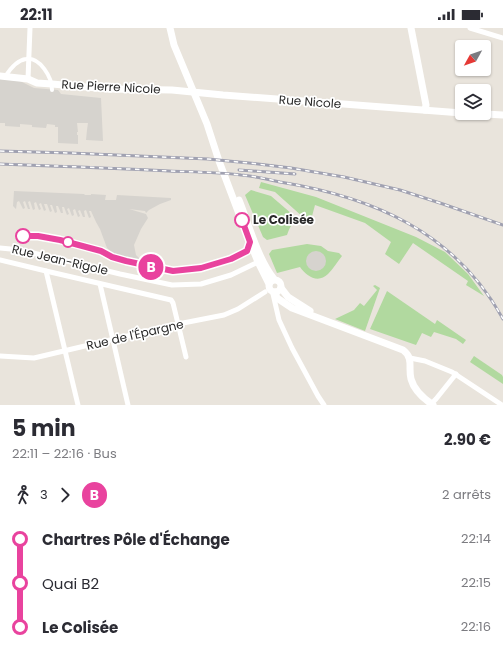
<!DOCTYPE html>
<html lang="fr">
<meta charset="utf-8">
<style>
:root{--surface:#fff;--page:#f2f2f3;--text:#2b2b33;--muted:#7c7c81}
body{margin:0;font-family:Poppins,sans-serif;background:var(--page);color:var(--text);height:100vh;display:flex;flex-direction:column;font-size:15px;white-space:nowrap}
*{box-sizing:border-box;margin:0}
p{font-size:13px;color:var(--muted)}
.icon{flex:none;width:22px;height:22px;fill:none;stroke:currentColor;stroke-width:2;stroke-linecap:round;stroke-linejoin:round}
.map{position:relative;height:377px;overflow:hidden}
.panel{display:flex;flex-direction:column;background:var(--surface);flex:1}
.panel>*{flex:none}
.badge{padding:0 8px;border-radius:13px;font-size:14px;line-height:26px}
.needle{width:26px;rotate:230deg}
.tools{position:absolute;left:455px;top:12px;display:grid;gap:8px}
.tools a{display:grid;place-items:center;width:36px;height:36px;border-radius:4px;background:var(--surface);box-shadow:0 1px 3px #0004;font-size:20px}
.map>.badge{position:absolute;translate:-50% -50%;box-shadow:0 0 0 2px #fff}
.legs{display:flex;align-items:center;gap:6px;height:44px;padding:0 12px;font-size:13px}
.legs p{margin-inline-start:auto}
.overview{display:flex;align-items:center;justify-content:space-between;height:68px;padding:0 12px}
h1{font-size:22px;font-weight:700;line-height:30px}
ul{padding:0 12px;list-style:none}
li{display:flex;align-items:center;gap:14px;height:44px;font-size:15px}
li i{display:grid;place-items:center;width:6px;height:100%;margin:0 5px;background:currentColor}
li i::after{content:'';width:10px;height:10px;margin:-5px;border:3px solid;border-radius:50%;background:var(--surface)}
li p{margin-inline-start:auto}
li:first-child i{background:linear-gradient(#0000 50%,currentColor 0)}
li:last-child i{background:linear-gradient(currentColor 50%,#0000 0)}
.status{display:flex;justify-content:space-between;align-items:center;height:28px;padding:0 20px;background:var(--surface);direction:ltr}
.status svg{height:11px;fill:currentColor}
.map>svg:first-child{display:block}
.green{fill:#b1d99f}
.plaza{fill:#d6d3ce}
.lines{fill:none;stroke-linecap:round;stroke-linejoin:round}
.pedestrian{stroke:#fff;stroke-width:4}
.minor{stroke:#fff;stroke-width:5}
.tertiary{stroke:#fff;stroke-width:7}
.secondary{stroke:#fff;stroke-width:7}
.rail-casing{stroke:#a0a1b1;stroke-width:3}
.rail{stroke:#fff;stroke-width:1.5;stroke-dasharray:4.5;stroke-linecap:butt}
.line-1-casing{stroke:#fff;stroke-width:9}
.line-1{stroke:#e9439e;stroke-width:6}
.stop-1-dot{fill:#fff;stroke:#e9439e;stroke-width:2}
.labels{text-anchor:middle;stroke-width:3.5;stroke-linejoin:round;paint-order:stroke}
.street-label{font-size:12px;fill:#292929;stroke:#fff}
.stop-label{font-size:12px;font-weight:bold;fill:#292929;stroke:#fff;text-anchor:start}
</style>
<div class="status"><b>22:11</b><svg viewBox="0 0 49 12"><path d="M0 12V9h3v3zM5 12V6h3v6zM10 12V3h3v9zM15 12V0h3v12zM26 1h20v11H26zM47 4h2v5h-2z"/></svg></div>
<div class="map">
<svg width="503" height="377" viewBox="0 0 503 377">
<rect width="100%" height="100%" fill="#e9e4dc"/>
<g class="green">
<path d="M261,154L316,169L416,209L445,224L468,246L484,268L466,257L468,253L413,215L399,236L385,226L391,214L365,195L315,177L311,192L304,190L275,164L259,160Z"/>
<path d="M251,162L271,168L299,192C291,196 290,199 287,207L267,212L263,209L245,167Z"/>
<path d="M307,216L321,218L328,223L339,225L342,228C337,234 333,241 328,246C318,256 306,248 300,239L277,245L269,226L272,222Z"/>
<path d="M375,257L380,260L365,303L335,291L354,282L360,275L364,278L377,262L373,258Z"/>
<path d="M387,263L435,296L437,292L466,312L463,316L456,311L434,304L431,309L422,305L416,317L370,301Z"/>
<path d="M474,328L502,347L503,349V356L470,334Z"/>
</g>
<g class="plaza">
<path d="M0,51L20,53L34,60L58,62L61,66L101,70L103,113L86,112L87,102L88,95H77L78,104H77V107H78V116L58,115V99H55V97L47,96L46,100L32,99V97L20,96V99L5,98V95H0Z"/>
<path d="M14,163L84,166L85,167H91V166L106,167L105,172H116L117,167L171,170V172L160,176L149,182L146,185L145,183L129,181L146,186L148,190L141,201L134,217L136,227L140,231H132L113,225L107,220L100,201L96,194L91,183H89L91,189L89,190L86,182L84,183L85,189H83L80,182L78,183L80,188L78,189L75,181L73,182L74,187L72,188L69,180L67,181L69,186L67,187L64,179H62L63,185H61L58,178H56L57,184L55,185L52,177H50L52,183L50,184L47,176H44L46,182L44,183L41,175L39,176L41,181L39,182L36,174L34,175L35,181L33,182L30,173L28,174L30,181H28L25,173L23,174L25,180L23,181L19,173L17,174L16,181L13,178Z"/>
<circle cx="316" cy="233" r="10"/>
</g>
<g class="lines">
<path class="pedestrian" d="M5,49C10,41 17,32 26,31C40,29 52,49 52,62"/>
<g class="minor">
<path d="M470,0L503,10"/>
<path d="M28,51L30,0"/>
<path d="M0,220L21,222L120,246L172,257L201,256L231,247L258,234"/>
<path d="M0,232L46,243L171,272L173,275L186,329"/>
<path d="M46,243L78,377"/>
<path d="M100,256L128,377"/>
<path d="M273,266L279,292L292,320L318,368L324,377"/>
<path d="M0,328L34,330L178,296L224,287L238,281L265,264"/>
<path d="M410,330L425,333L452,344L502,377"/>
<path d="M430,377L436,371L456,346"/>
</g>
<g class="tertiary">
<path d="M170,0L174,17L207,96L219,133L244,199L258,234L269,256"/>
<path d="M239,172C249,197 258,231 274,251"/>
<circle cx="275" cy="258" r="6"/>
<path d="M281,260L288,269L310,283"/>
<path d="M275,264L277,270L292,280L403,322C414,330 408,340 411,351C414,362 424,371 433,377"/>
</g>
<g class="secondary">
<path d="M411,0L426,77L425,82"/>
<path d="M0,48L28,51L37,55L52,56L109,61L172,62L223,67L462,85"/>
<path d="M468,85L503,87"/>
</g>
<defs>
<g id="rail">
<path d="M0,123L70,125L208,131L249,135L291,140L344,149L400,162L443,176L503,197"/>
<path d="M0,136C56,138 113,140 169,143C193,144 217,144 241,147C254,148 267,151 280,154C373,169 455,204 503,291"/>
<path d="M239,142L295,146"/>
</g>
</defs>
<use href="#rail" class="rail-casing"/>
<use href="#rail" class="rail"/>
</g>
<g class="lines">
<defs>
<path id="line-1" d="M23,208H38L60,212L101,223L112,229L126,233L173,243L201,240L231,231L247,223L250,214L242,192"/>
</defs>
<use href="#line-1" class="line-1-casing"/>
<use href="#line-1" class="line-1"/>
</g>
<g class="stop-1-dot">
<circle cx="242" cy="192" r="7"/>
<circle cx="23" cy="208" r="7"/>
<circle cx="68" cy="214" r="5"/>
</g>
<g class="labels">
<g class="street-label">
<text transform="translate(111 59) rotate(3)" y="4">Rue Pierre Nicole</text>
<text transform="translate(310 74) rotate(4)" y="4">Rue Nicole</text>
<text transform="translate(60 232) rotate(13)" y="4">Rue Jean-Rigole</text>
<text transform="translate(135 307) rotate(-13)" y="4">Rue de l'Épargne</text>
</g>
<g class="stop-label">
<text x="253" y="196">Le Colisée</text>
</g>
</g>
</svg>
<div class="tools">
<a><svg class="needle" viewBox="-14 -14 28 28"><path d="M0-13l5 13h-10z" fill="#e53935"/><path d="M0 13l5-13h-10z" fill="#7c7c81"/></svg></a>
<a><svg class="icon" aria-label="layers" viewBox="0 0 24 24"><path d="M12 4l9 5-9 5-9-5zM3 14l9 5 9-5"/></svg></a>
</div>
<b class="badge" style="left:151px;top:239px;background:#e9439e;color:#fff">B</b>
</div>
<section class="panel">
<div class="overview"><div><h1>5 min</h1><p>22:11 – 22:16 · Bus</p></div><b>2.90 €</b></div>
<div class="legs"><svg class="icon" aria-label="walk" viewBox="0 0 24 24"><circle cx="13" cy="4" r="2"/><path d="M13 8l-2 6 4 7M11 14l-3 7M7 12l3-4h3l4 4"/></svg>3<svg class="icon" aria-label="forward" viewBox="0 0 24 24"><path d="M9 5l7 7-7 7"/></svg><b class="badge" style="background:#e9439e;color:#fff">B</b><p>2 arrêts</p></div>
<ul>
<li><i style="color:#e9439e"></i><b>Chartres Pôle d'Échange</b><p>22:14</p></li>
<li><i style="color:#e9439e"></i><span>Quai B2</span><p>22:15</p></li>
<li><i style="color:#e9439e"></i><b>Le Colisée</b><p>22:16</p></li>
</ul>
</section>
